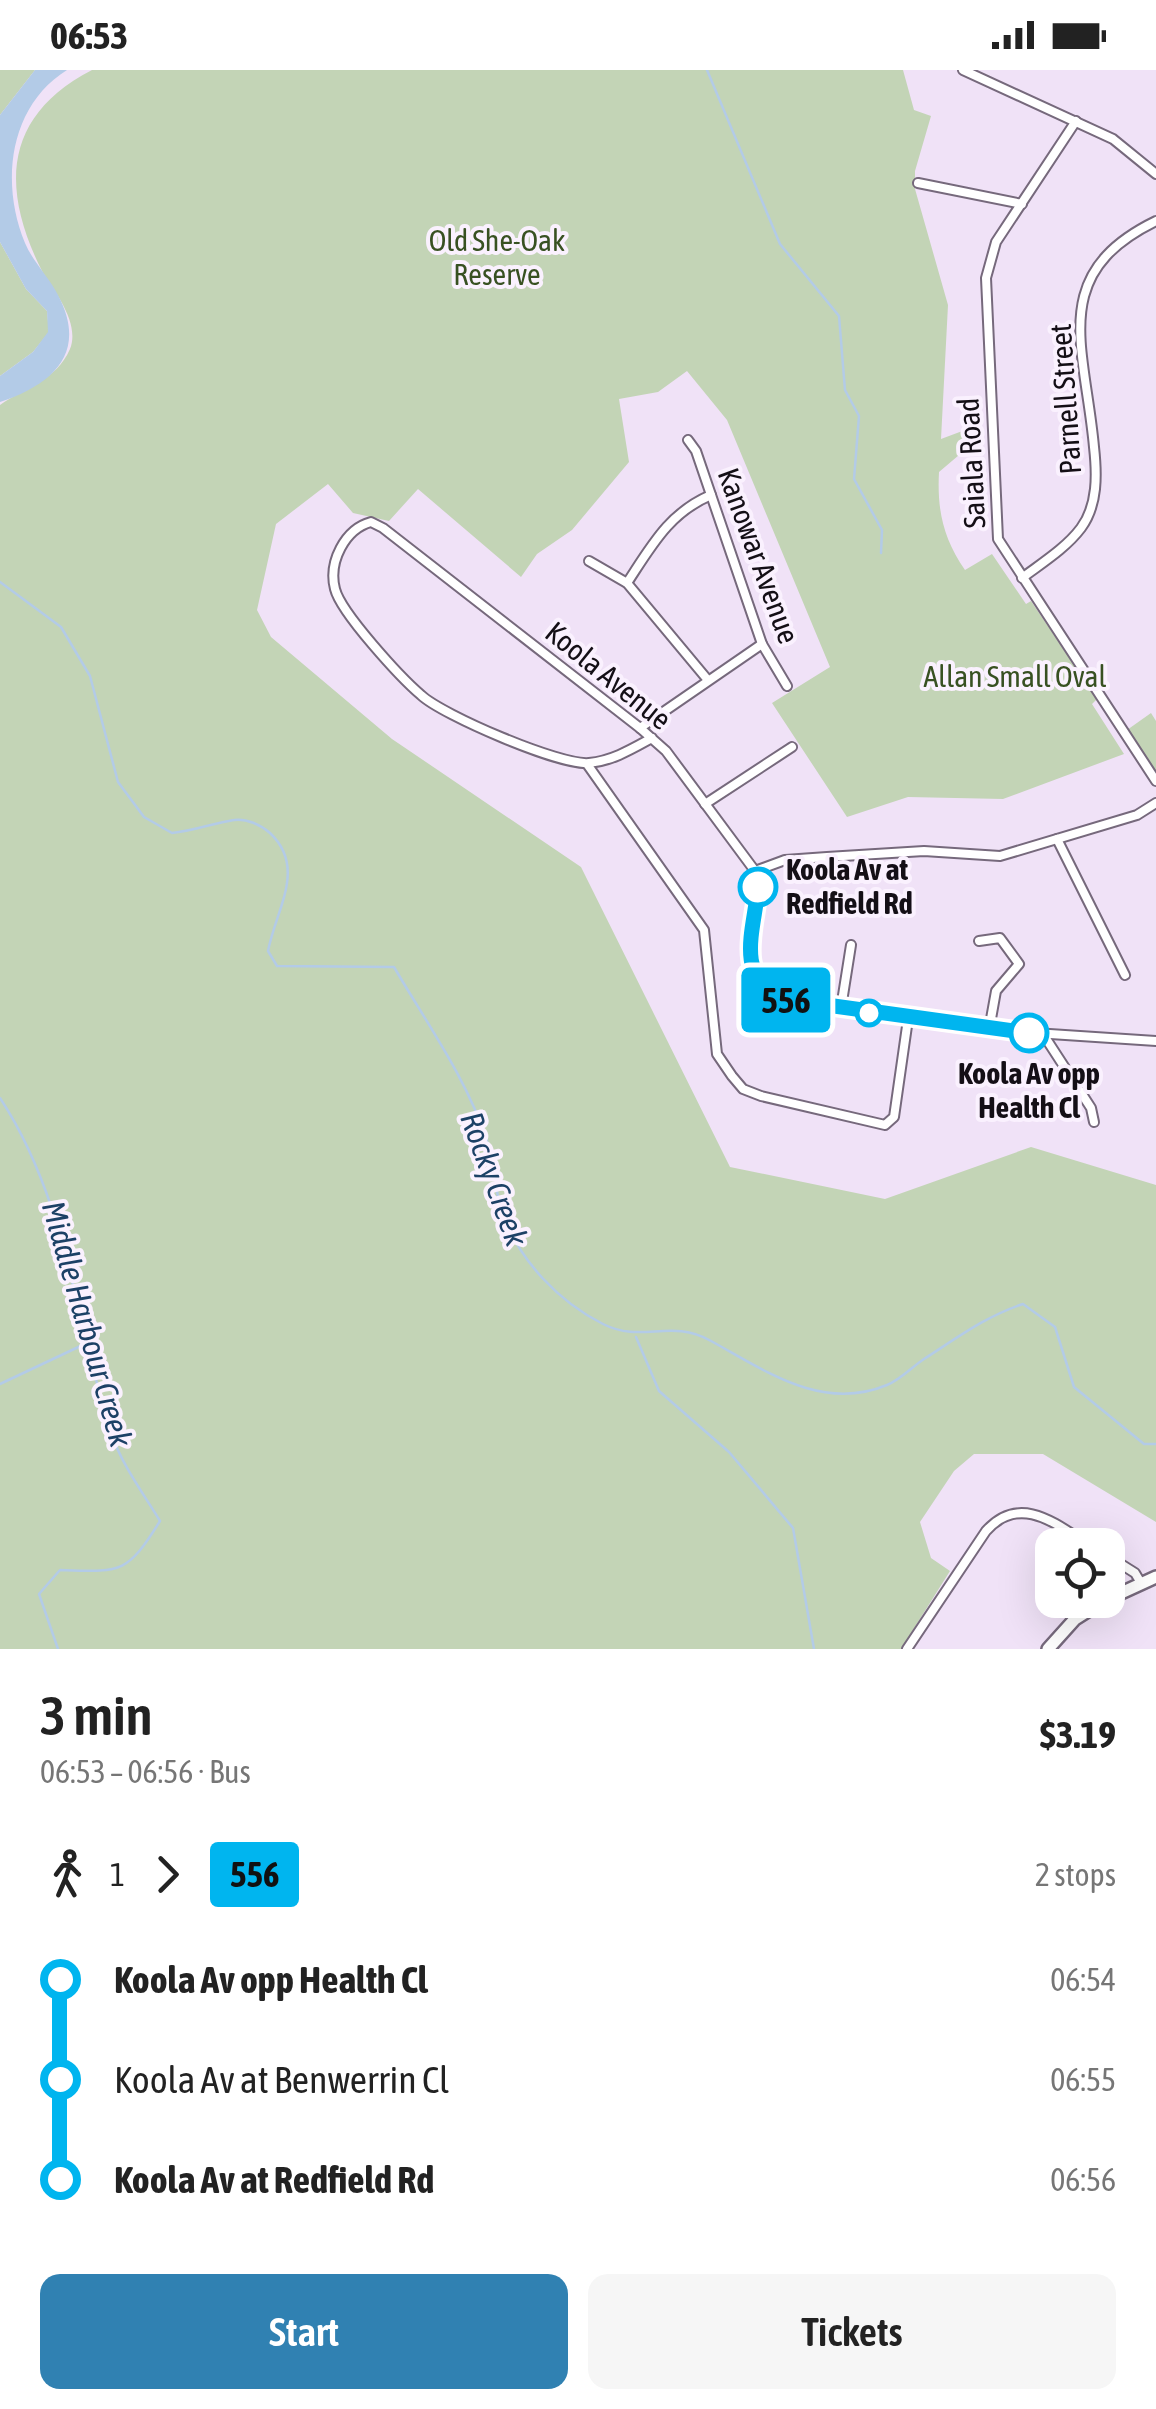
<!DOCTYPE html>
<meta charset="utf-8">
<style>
:root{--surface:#fff;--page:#f6f6f6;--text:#222;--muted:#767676;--accent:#3081b2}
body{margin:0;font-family:"Asap Condensed",sans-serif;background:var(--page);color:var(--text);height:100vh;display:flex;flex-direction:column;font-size:38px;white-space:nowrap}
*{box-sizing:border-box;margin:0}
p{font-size:32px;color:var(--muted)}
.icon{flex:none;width:55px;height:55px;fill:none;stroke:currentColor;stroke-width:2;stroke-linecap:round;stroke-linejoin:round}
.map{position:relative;height:1579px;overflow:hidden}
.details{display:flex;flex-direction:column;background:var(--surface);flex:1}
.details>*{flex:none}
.badge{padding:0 20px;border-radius:8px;font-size:35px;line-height:65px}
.fabs{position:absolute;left:1035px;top:1458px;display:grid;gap:20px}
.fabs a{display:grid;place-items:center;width:90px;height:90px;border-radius:20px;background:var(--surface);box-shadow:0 10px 40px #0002;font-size:50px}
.map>.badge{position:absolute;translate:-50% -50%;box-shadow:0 0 0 5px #fff}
.legs{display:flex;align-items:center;gap:15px;height:110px;padding:0 40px;font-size:32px}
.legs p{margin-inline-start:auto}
.overview{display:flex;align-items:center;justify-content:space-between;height:170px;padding:0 40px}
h1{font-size:55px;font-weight:600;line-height:75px}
.primary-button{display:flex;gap:20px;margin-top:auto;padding:20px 40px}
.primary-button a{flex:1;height:115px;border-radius:20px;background:var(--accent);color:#fff;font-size:40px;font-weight:600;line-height:115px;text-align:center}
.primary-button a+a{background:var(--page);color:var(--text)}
ul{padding:0 40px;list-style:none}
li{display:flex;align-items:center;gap:35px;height:100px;font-size:38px}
li i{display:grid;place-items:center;width:15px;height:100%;margin:0 12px;background:currentColor}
li i::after{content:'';width:25px;height:25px;margin:-12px;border:8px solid;border-radius:50%;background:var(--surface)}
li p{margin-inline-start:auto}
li:first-child i{background:linear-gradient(#0000 50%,currentColor 0)}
li:last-child i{background:linear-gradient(currentColor 50%,#0000 0)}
.status{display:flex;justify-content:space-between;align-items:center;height:70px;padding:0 50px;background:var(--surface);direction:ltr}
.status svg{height:28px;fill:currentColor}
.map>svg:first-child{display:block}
.green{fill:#c3d4b6}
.water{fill:#b3cbe7}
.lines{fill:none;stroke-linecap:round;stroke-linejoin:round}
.stream{stroke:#b3cbe7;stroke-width:2.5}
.street-casing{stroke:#76697c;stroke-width:12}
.secondary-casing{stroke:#76697c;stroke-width:16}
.street{stroke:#fff;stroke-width:8}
.secondary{stroke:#fff;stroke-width:11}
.line-1-casing{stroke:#fff;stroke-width:22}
.line-1{stroke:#00b5ef;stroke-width:15}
.stop-1-dot{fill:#fff;stroke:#00b5ef;stroke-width:5}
.labels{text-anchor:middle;stroke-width:8;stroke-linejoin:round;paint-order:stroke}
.park-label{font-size:30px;fill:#385122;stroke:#faf1fe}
.street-label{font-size:30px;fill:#140f16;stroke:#faf1fe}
.stop-label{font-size:30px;font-weight:bold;fill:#140f16;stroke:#faf1fe;text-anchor:start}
.water-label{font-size:32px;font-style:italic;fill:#1c4166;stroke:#faf1fe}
</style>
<div class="status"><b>06:53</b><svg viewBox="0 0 49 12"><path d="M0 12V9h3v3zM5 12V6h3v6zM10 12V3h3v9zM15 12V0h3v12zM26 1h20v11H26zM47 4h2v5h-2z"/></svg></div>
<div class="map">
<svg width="1156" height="1579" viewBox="0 0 1156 1579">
<rect width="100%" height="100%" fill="#f0e2f7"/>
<g class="green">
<path d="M0,0H35L0,45Z"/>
<path d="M92,0H903L914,40L931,46L915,101V119L948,235L941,369L981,354V373L972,374L939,402C937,440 943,468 965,500L992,484L1026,534L1031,531L1097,629L1092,634L1124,684L1003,729L908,727L847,747L772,633L830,597L727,350L687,301L658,322L619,329L629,392L572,460L537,484L521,507L418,419L389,451L353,443L328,414L276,454L257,540L271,567L392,669L581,797L730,1097L885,1129L1031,1077L1156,1115V1452L1043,1384H974L954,1401L920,1452L931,1488L950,1501L901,1579H0V335C25,317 56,311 70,279C80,254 56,223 43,203C0,119 3,46 92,0Z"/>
<path d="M0,172L26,219L47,241L49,262L33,282L0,306Z"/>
<path d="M1151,643L1156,651V703L1127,660Z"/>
</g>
<path class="water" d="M35,0H67C9,36 0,113 25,173C33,192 49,207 58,225C88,282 54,314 0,332V306L33,282L48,262L47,241L26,219L0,172V45Z"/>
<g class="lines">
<g class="stream">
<path d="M707,0L780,174L839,246L845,320L859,346L854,409L882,460L881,483"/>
<path d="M0,512L61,557L90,606L118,712L144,747L172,763C194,761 213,753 234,750C246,748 261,755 270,763C307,798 276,839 268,881L277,896L394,897C426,952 467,1009 487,1071C495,1094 494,1121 503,1145C520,1191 559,1232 603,1254C643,1274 670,1248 711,1271C766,1301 822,1342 887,1315C900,1310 912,1297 924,1289C957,1268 986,1246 1023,1234L1055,1257L1074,1317L1144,1374H1156"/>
<path d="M0,1028C67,1130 75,1249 111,1363C122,1395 143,1423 160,1451C127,1504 122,1502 60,1500L39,1524L58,1579"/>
<path d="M636,1267L659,1321L729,1382L793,1458L814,1579"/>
<path d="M0,1314L89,1272"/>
</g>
<defs>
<g id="street">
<path d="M963,0L1113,69L1156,104"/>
<path d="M1076,51L996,172L986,208L998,469L1156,711"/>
<path d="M918,113L1022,134"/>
<path d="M688,370L696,381L762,574L787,616"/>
<path d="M589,491L627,513L707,609"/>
<path d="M1022,508C1042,493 1066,478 1081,458C1098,435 1097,404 1094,377C1085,277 1047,204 1156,151"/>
<path d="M627,513C652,475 669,443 711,425"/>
<path d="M640,658L762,574"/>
<path d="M652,668C632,679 612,691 589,693C561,696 442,645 421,625C401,608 341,543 335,519C328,492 345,459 371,452L383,458L640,658L666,681L755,801L758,814C755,855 735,900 776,928L989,960L1156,971"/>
<path d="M587,694L704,860L717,984L732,1006L743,1019L761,1026L885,1055L894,1047L908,949"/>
<path d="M705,734L792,677"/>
<path d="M1057,769L1125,905"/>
<path d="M755,801L785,790L827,787L924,781L1000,786L1137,745L1156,733"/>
<path d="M979,871L1000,868L1019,894L996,921L989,960"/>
<path d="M841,938L851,875"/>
<path d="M1043,964L1091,1038L1094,1052"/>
<path d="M1108,1486L1135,1503L1141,1513"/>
<path d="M907,1579L986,1461C1020,1423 1056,1454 1089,1475"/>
</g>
<g id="secondary">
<path d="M1108,1529L1156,1507"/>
<path d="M1048,1579L1075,1549L1105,1530"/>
</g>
</defs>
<use href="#street" class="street-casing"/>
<use href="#secondary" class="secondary-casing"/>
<use href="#street" class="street"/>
<use href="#secondary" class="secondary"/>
</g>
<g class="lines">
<defs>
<path id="line-1" d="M758,817C755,857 735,901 776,928L1029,963"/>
</defs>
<use href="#line-1" class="line-1-casing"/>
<use href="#line-1" class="line-1"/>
</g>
<g class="stop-1-dot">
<circle cx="758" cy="817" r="18"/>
<circle cx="869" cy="943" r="12"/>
<circle cx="1029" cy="963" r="18"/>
</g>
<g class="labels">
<g class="park-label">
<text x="497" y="181">Old She-Oak<tspan x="497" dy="34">Reserve</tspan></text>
<text x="1015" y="617">Allan Small Oval</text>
</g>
<g class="street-label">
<text transform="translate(1066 329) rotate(-94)" y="10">Parnell Street</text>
<text transform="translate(972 393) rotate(-93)" y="10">Saiala Road</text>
<text transform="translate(758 486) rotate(70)" y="10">Kanowar Avenue</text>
<text transform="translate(608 606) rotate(39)" y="10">Koola Avenue</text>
</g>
<g class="stop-label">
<text x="786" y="810">Koola Av at<tspan x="786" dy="34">Redfield Rd</tspan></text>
<text x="1029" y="1014" text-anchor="middle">Koola Av opp<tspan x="1029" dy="34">Health Cl</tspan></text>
</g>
<g class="water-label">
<text transform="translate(494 1109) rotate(70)" y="11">Rocky Creek</text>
<text transform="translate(87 1254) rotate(74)" y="11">Middle Harbour Creek</text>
</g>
</g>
</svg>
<div class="fabs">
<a><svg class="icon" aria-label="locate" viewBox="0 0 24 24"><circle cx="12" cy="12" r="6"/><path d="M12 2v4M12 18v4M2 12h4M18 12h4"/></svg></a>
</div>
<b class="badge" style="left:786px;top:930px;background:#00b5ef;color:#111">556</b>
</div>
<section class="details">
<div class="overview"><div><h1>3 min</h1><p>06:53 – 06:56 · Bus</p></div><b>$3.19</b></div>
<div class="legs"><svg class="icon" aria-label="walk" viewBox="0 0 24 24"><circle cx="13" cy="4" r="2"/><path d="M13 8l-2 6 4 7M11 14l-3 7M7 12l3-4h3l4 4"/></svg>1<svg class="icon" aria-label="forward" viewBox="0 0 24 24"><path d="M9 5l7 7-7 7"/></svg><b class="badge" style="background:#00b5ef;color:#111">556</b><p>2 stops</p></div>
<ul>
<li><i style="color:#00b5ef"></i><b>Koola Av opp Health Cl</b><p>06:54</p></li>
<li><i style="color:#00b5ef"></i><span>Koola Av at Benwerrin Cl</span><p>06:55</p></li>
<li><i style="color:#00b5ef"></i><b>Koola Av at Redfield Rd</b><p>06:56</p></li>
</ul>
<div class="primary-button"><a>Start</a><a>Tickets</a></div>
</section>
